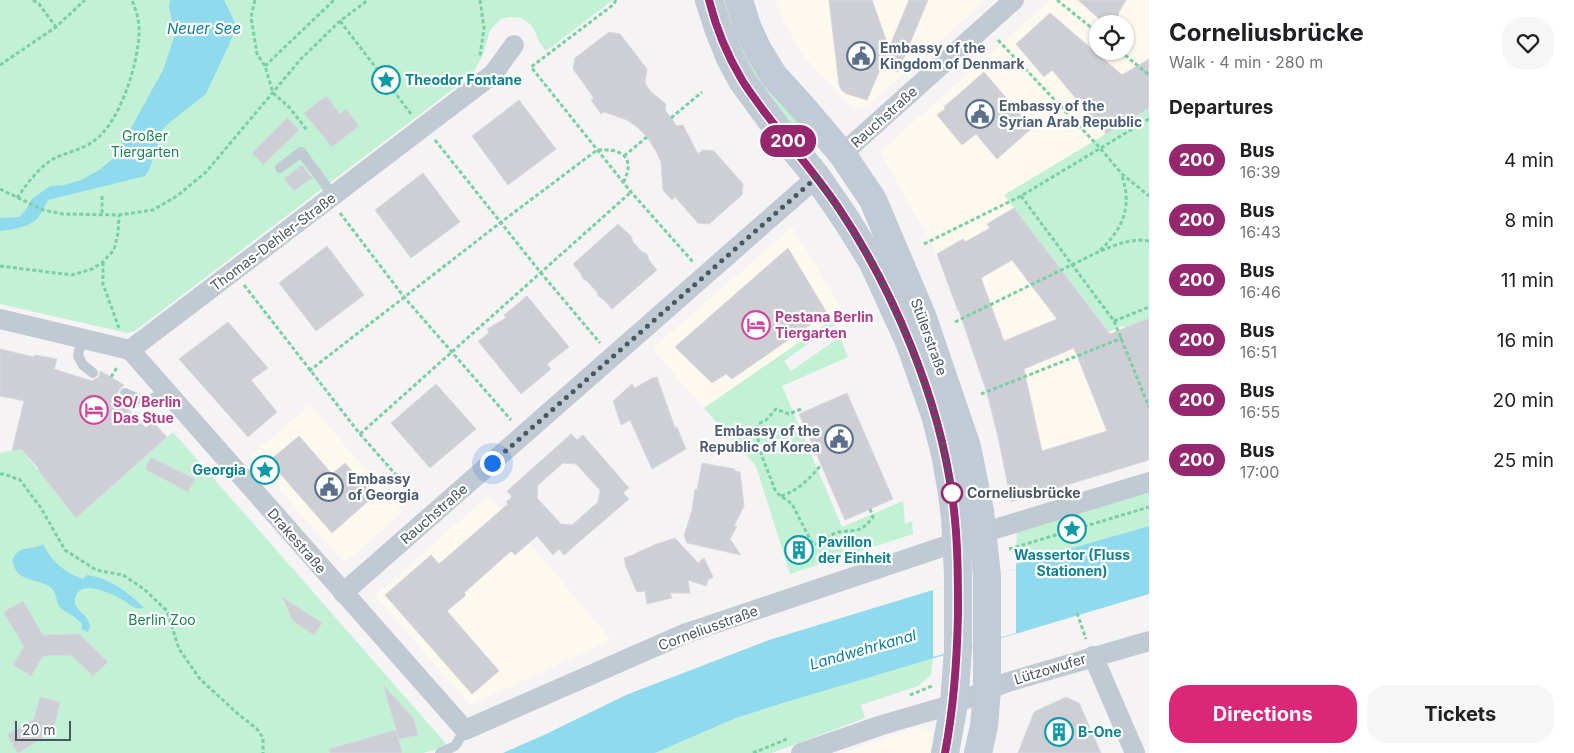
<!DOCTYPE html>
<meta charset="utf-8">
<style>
:root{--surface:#fff;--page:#f6f6f6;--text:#202124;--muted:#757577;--accent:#db2777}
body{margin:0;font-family:Inter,sans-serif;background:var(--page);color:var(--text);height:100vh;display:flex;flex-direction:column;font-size:19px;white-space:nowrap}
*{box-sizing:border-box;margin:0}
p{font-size:16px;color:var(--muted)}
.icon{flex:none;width:28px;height:28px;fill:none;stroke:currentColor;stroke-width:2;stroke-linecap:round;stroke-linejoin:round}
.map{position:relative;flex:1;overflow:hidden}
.drawer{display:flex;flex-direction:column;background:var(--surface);width:425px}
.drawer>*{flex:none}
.badge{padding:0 10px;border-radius:16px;font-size:18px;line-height:32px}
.fabs{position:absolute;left:1089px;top:15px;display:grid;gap:10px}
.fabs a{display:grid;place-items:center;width:45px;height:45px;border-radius:50%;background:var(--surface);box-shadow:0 1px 4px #0004;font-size:25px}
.scale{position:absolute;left:15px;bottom:12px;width:56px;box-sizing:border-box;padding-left:5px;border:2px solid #4a5661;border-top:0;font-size:14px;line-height:18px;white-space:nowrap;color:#4a5661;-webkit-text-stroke:4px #fff;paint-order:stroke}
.you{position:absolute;width:25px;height:25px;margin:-12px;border:4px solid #fff;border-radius:50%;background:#1a73e8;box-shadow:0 0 0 8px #1a73e833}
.map>.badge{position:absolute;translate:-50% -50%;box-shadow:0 0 0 2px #fff}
h2{padding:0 20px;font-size:19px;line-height:45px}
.round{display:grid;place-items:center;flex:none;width:52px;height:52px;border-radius:20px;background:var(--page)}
.headline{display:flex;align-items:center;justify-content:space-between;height:85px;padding:0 20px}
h1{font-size:24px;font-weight:700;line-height:38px}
.primary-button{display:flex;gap:10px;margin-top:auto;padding:10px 20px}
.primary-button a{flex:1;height:58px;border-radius:20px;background:var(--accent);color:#fff;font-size:20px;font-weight:700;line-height:58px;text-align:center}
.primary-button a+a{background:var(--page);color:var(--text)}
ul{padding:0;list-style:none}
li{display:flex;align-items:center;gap:15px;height:60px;padding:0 20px}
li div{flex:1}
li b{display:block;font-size:19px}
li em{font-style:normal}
li .badge{min-width:55px;font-weight:700;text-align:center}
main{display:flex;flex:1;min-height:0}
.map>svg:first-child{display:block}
.commercial{fill:#fdf9ef;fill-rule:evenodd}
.green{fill:#c3f1d5}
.water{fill:#90daee}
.pier{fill:#f5f3f3}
.building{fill:#cdcfd5;stroke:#d7d9de;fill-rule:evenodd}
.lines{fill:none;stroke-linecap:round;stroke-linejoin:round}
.path{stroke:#7ad0a6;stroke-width:3;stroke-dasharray:4 2.5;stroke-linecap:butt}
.lane{stroke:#c1cad2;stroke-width:10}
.street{stroke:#c1cad2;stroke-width:20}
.secondary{stroke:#c1cbd6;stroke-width:28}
.line-casing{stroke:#fff;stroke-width:11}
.line{stroke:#95276e;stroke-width:8}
.walk{stroke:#4a5661;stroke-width:5;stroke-dasharray:0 9}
.stop-dot{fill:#fff;stroke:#95276e;stroke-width:2.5}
.labels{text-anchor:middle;stroke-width:4.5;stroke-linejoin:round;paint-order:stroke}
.service-label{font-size:14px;font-weight:bold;fill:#4e5e75;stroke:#fff;text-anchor:start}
.culture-label{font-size:14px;font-weight:bold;fill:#0d838f;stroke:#fff;text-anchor:start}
.street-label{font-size:14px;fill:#4a5661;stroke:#fff}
.park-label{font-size:14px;fill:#17864f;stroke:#fff}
.hotel-label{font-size:14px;font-weight:bold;fill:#b23c85;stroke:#fff;text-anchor:start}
.stop-label{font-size:14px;font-weight:bold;fill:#4a5661;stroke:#fff;text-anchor:start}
.water-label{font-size:15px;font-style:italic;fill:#0c7c9b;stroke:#fff}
</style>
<main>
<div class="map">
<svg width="1149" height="753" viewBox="0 0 1149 753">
<rect width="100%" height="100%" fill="#f5f3f3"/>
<g class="commercial">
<path d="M775,0H986L870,104L859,109L848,104L802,54L783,20Z"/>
<path d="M1050,0H1149V460L1011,502L999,441L989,401L965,328L930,241L880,152ZM1098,24H1125V51H1098Z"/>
<path d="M792,227L810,256L843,312L704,408L652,349Z"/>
<path d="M310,405L403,512L344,563L250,456Z"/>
<path d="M489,495L611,640L470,705L375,596Z"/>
<path d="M915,728H922L929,731L934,736L937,753H842Z"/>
</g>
<g class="green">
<path d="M0,0H613L546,51L539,42L535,31L530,24L521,18L510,17L501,19L490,30L484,52L473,74L135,331L127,333L0,304Z"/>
<path d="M720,0H729L818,138L807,147L751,73Z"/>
<path d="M1149,108V318L1126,327L1122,326L1109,332L1004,195Z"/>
<path d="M843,312L846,317L784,361L791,371L840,337L848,357L782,386L842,527L903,501L905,524L912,521L913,534L790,574L756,466L704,408Z"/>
<path d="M173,432L180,440L448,746L423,753H0V453L21,449L76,518Z"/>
<path d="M1149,487V526L1016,564L1017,529Z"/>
<path d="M933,657L931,675L918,686L861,705L865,718L772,753H655L736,718Z"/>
</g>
<g class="water">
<path d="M170,0H224L237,27L206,94L164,127L149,170L145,176L48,200C45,205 42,213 38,218C28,228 13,229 0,231V218L19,217L25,211L32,199L50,186L64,185L81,180L99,170L115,157L163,70L175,34L169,7Z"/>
<path d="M1149,526V594L790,701L736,718L655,753H503L544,735L626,695L769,640L933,590L1016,569V564Z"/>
<path d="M43,544C52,562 64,572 83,579L87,575C111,579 127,591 144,608C141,608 139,609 136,608C130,606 125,600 119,598C108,592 79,579 75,599C73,611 89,614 90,626C90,628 88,630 88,632L81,629L82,624C79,621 76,618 73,616C69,613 64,612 60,607C55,601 58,593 50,587C39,579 19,582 14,566C12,562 12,558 15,555C21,546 34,550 43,544Z"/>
</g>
<path class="pier" d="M1016,569V633L933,657V590Z"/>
<g class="building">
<path d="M829,0H872L889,48L909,0H928L898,72L882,65L867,100L847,94L842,91L839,85Z"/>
<path d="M1078,0H1126L1119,12L1117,24H1105Z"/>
<path d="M1050,13L1122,75L1149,59V108L1106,134L1052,70L1044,77L1016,44Z"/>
<path d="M609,32L620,34L647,69L645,83L651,92L666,104L665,110L677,126L683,125L698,154L703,150L714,151L743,184L742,195L709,224L698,223L675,197L672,200L663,190L661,162L656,151L647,137L637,127L627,120L604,112L601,114L591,100L594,98L573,69L575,58Z"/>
<path d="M984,72L1032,128L997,159L976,134L962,145L937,115L945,109L944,107Z"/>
<path d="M326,96L340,114L346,109L359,126L332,147L304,113Z"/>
<path d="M519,100L556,149L508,185L472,136Z"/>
<path d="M287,118L299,130L263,165V164L252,153Z"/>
<path d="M302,165L312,178L294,191L284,179Z"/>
<path d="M423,173L460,222L411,258L375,210Z"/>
<path d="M1014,208L1110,334L1149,318V460L1011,502L999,441L987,393L959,311H958L937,254L963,239L965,242L990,228L987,224ZM1012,260L1057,319L1004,341L981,278ZM1074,348L1107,431L1042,451L1024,369Z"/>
<path d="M618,224L631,236L633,242L642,252L647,254L649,260L657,270L612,309L604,300L598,296L597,292L587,281L583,279L581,274L573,264Z"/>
<path d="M327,246L364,295L316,331L279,283Z"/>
<path d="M788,248L827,313L732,379L726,374L712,383L675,347Z"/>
<path d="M527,296L569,347L547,364L551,369L521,394L478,341L489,333L487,329L506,318L504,315Z"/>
<path d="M228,322L268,368L251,380L277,412L248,437L179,359Z"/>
<path d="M0,349L34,357L35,355L57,359L54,369L92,381L99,377L100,371L111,377L124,385L119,390L116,397L146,428L152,421L167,437L76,518L38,470L39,469L21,449L12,451L24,401L0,396Z"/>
<path d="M654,377L655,378L657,377L675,428L677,427L686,449L652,469L630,420L621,425L613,401L632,384L635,388Z"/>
<path d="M436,384L476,429L430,468L391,423Z"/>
<path d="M847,393L893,499L845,520L799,414Z"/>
<path d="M571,434L577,440L583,435L629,488L623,493L629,499L564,555L559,549L553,555L537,536L515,555L511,551L464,593L466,595L447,611L499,671L472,694L385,595L431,555L439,564L508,504L506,502L512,497L507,491ZM563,463L576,464L600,490L598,502L572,525L561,524L537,498L538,485Z"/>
<path d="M299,436L332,474L345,463L374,496L332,533L269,461Z"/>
<path d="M151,457L195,479L188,492L145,469Z"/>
<path d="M702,463L735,469V471L740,472L744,506L734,526H737L730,539L741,555L687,543L684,536L692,510L695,489L697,490Z"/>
<path d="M675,538L698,563L704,558L713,577L708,580L706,586L688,580L690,593H670L672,598L647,604L645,591L637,592L626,567L624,558L630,556L654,545Z"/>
<path d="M795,539L808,541L811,553L803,561L791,559L788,548Z"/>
<path d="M282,597L322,623L314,635L293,621Z"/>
<path d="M23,601L43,635L79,634L108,662L93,676L71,655L43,656L31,676L13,665L24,646L3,612Z"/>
<path d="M383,685L414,719L418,735L399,739Z"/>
<path d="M40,697L60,702L53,732L18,753L7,735L34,719Z"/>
<path d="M1066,697L1079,703L1101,753H1018L1034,712Z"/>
<path d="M396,730L402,753H330L329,749Z"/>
</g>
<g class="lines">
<g class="path">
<path d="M33,0L39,4L56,27"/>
<path d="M255,0L251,17L257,54L265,66L273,93L289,107L307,130"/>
<path d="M480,0L484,28L480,56L481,58"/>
<path d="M616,0L613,5L531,67L631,192L693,262"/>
<path d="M1057,0L1098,33"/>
<path d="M340,21L380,73"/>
<path d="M998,40L1100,148L1122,174L1149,196"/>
<path d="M1120,51L1149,75"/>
<path d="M0,65L56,27L85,0"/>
<path d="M265,66L334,0"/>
<circle cx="386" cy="82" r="11"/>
<path d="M393,90L411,114"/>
<path d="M671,118L702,92"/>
<path d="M435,140L541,273L600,343"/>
<path d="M624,156L647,137"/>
<path d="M0,189L43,210L63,214L119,215L153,210L177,196L206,172L301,59L340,21L368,0"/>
<path d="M102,196V215"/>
<path d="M1021,196L1114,321L1149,407"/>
<path d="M17,198C27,184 38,168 53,159C66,152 83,150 95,140C120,122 138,64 139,34C140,23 136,10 132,0"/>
<path d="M340,213L404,297L511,420"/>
<path d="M924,244L1021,196L1149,119"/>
<path d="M1100,250C1116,236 1128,217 1126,195C1126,188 1123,181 1122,175"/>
<path d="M103,262V284L119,328"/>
<path d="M0,266L72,275L92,269L103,262L114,250L118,233L119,215"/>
<path d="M244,285L360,434L419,501"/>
<path d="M1114,321L1149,307"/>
<path d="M955,322L1098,252C1115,245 1130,238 1149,241"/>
<path d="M309,371L500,223L597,150C621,148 637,157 623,183"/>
<path d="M111,377L118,366"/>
<path d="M981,394L1122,338"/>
<path d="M801,409L789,414L776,409L766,420L758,424C755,448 767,466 774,488L777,493L792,504L811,541L814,544H818C824,539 831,534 839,532C857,529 860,534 873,517L870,509"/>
<path d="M360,434L631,192"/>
<path d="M0,474H4L20,480L41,508L65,550L96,570L123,575L144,589L167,611L179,649L200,679L238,714L257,729L263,738V753"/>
<path d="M781,496C799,490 809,479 821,465"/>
<path d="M1009,549L1149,507"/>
<path d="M1077,613L1086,639"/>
<path d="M910,695L932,686"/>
<path d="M753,753L787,739"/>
</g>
<g class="lane">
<path d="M280,168L301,152L319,176L333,196"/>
<path d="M82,338L78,356L83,365L93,373"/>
<path d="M125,393C144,402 148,403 166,391"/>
<path d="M440,753L455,746L465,730"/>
</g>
<g class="street">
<path d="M842,154L1014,0"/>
<path d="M0,319L130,350"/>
<path d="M130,350L465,730L684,634L957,542"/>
<path d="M130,350L493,74L514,45"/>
<path d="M982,533L1149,482"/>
<path d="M343,593L817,177"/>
<path d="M1093,656L1135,753"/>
<path d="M801,753L882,725L954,704L987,690L1008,682L1149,641"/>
</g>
<g class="secondary">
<path d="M709,0L718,28L730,58L743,82L776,127L817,177L847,221L873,263L910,344L935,415L945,454L952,493L955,518L958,574V650L954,704L945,753"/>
<path d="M739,0L747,26L758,50L774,76L805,110L842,154L873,200L923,318L967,447L980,511L987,576V690L984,726L978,753"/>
</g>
</g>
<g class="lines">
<defs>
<path id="line" d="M709,0C716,28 727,55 742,80C748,90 756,100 763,110C788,143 815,173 838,207C893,289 939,398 952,495C958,535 958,575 958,614C957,662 954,706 945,753"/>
</defs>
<use href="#line" class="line-casing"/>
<use href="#line" class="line"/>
<path class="walk" d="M492,463L817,177L873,263L910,344L935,415L945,454L952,493"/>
</g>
<defs>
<symbol id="civic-ring" viewBox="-11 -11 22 22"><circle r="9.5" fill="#fff" stroke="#5c6f8a" stroke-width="1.5"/><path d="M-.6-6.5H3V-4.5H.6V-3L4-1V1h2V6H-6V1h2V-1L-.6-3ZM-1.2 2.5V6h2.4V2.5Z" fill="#5c6f8a"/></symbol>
<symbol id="sight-ring" viewBox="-11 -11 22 22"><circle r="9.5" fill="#fff" stroke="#0f9aa8" stroke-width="1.5"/><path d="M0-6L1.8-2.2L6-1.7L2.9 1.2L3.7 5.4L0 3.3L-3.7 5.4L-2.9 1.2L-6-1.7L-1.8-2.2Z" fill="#0f9aa8"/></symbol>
<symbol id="hotel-ring" viewBox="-11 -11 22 22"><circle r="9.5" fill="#fff" stroke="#d1479c" stroke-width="1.5"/><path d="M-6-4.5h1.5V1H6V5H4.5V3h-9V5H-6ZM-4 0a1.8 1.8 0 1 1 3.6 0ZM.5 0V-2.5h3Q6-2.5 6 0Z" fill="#d1479c"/></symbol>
<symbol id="building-ring" viewBox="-11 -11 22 22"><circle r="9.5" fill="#fff" stroke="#0f9aa8" stroke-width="1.5"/><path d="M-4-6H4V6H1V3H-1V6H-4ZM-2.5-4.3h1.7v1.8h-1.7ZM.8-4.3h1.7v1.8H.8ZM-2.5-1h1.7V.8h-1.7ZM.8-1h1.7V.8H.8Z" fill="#0f9aa8"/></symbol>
</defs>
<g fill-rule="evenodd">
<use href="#civic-ring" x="845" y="40" width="32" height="32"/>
<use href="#sight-ring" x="370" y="64" width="32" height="32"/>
<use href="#civic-ring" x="964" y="98" width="32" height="32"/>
<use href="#hotel-ring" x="740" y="309" width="32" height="32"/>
<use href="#hotel-ring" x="78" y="394" width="32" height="32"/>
<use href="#civic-ring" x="823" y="423" width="32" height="32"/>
<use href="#sight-ring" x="249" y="454" width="32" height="32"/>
<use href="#civic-ring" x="313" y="471" width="32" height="32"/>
<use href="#sight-ring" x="1056" y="513" width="32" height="32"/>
<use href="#building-ring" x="783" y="534" width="32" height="32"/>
<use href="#building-ring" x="1043" y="716" width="32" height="32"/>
</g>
<circle class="stop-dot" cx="952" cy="493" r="10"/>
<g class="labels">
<g class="service-label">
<text x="880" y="53">Embassy of the<tspan x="880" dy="16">Kingdom of Denmark</tspan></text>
<text x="999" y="111">Embassy of the<tspan x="999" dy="16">Syrian Arab Republic</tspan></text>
<text x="820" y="436" text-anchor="end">Embassy of the<tspan x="820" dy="16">Republic of Korea</tspan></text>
<text x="348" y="484">Embassy<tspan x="348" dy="16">of Georgia</tspan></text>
</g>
<g class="culture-label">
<text x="405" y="85">Theodor Fontane</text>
<text x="246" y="475" text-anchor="end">Georgia</text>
<text x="818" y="547">Pavillon<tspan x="818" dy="16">der Einheit</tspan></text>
<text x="1072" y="560" text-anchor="middle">Wassertor (Fluss<tspan x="1072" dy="16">Stationen)</tspan></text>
<text x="1078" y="737">B-One</text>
</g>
<g class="street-label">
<text transform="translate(884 117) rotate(-42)" y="5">Rauchstraße</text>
<text transform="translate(273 242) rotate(-37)" y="5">Thomas-Dehler-Straße</text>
<text transform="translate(929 337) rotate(70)" y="5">Stülerstraße</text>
<text transform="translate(434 514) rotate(-41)" y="5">Rauchstraße</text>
<text transform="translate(297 541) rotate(49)" y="5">Drakestraße</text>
<text transform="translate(708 628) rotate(-20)" y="5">Corneliusstraße</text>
<text transform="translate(1050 669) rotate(-17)" y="5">Lützowufer</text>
</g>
<g class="park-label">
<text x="145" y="141">Großer<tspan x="145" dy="16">Tiergarten</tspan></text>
<text x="162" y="625">Berlin Zoo</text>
</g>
<g class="hotel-label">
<text x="775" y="322">Pestana Berlin<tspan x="775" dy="16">Tiergarten</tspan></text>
<text x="113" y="407">SO/ Berlin<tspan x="113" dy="16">Das Stue</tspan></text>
</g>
<g class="stop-label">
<text x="967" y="498">Corneliusbrücke</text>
</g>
<g class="water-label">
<text x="204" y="34">Neuer See</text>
<text transform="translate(863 650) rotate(-16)" y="5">Landwehrkanal</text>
</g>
</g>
</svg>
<div class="fabs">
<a><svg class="icon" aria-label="locate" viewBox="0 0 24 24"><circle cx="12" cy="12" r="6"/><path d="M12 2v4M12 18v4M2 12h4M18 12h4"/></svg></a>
</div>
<div class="scale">20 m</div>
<div class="you" style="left:492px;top:463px"></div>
<b class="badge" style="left:788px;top:141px;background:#95276e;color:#fff">200</b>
</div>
<section class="drawer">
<div class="headline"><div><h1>Corneliusbrücke</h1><p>Walk · 4 min · 280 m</p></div><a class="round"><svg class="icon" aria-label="heart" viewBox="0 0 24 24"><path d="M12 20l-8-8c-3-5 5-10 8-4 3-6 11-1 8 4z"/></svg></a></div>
<h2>Departures</h2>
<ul>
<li><span class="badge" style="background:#95276e;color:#fff">200</span><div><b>Bus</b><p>16:39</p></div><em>4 min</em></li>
<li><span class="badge" style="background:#95276e;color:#fff">200</span><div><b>Bus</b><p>16:43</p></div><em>8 min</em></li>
<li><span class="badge" style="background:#95276e;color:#fff">200</span><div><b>Bus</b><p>16:46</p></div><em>11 min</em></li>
<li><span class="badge" style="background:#95276e;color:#fff">200</span><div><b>Bus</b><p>16:51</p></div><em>16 min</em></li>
<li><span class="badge" style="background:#95276e;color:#fff">200</span><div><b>Bus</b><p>16:55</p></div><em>20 min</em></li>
<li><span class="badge" style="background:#95276e;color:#fff">200</span><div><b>Bus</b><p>17:00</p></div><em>25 min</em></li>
</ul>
<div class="primary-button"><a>Directions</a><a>Tickets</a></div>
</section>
</main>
